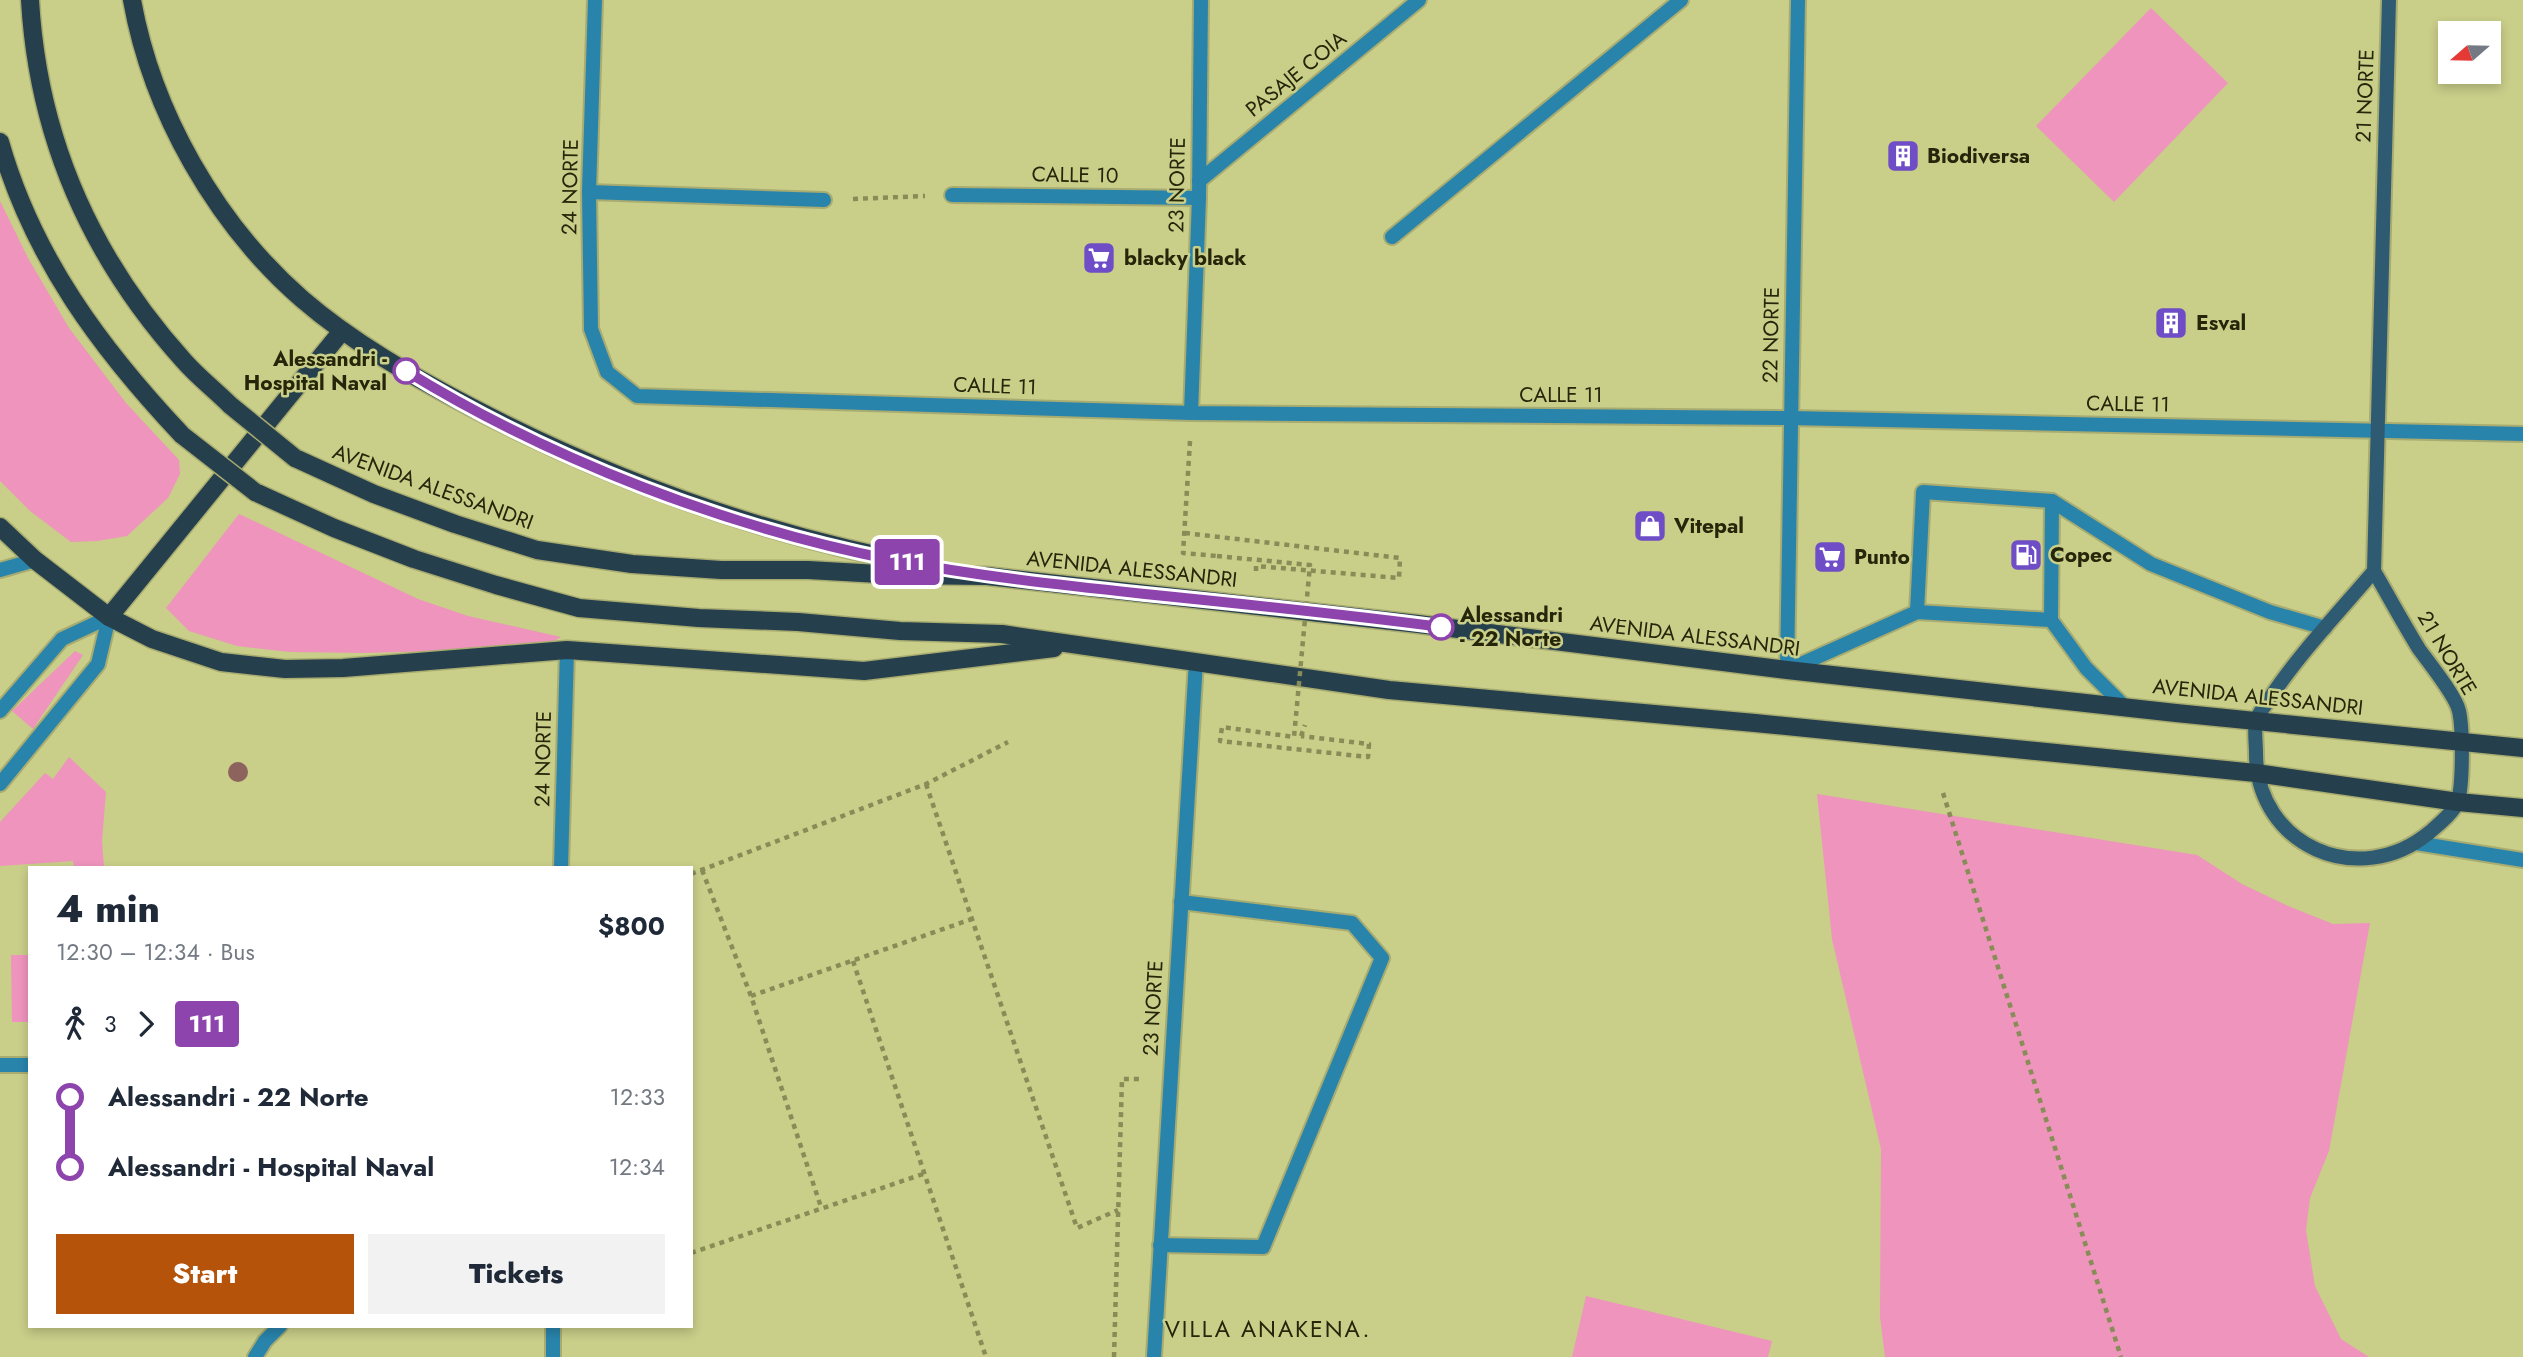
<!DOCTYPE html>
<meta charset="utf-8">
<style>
:root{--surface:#fff;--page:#f2f2f3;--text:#1f2937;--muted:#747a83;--accent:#b45309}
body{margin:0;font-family:Jost,sans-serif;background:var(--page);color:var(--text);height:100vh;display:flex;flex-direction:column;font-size:26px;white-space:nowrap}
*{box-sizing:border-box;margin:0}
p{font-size:23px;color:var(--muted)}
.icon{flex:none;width:38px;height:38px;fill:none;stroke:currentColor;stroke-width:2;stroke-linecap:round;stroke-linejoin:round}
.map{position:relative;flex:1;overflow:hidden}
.details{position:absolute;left:28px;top:866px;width:665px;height:462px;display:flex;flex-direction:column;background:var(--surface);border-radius:0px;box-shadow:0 4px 10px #0003}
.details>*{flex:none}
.badge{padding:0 14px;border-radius:5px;font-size:24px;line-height:46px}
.needle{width:46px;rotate:250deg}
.buttons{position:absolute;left:2438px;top:21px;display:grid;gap:14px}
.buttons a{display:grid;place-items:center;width:63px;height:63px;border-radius:0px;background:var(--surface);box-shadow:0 4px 10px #0003;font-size:35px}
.map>.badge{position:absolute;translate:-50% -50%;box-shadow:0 0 0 4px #fff}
.legs{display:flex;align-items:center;gap:10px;height:77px;padding:0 28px;font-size:23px}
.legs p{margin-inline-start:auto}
.overview{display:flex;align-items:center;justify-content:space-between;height:119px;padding:0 28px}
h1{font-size:38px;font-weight:800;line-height:52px}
.button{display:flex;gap:14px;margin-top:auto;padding:14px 28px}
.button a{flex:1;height:80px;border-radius:0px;background:var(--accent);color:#fff;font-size:28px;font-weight:800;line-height:80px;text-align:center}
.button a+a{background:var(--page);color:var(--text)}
ul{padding:0 28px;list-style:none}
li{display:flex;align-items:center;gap:24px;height:70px;font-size:26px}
li i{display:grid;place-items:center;width:10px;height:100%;margin:0 9px;background:currentColor}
li i::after{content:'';width:18px;height:18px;margin:-9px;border:5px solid;border-radius:50%;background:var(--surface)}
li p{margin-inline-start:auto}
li:first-child i{background:linear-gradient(#0000 50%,currentColor 0)}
li:last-child i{background:linear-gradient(currentColor 50%,#0000 0)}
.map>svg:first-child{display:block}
.green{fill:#ee94bd}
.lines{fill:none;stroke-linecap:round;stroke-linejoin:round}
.lane-casing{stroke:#a8ac70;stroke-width:18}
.street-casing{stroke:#a8ac70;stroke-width:18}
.secondary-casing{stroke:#a8ac70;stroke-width:18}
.primary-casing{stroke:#a8ac70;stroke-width:21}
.path{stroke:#888c57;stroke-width:4.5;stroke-dasharray:5 5;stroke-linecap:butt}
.lane{stroke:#2984ac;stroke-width:14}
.street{stroke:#2984ac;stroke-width:14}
.secondary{stroke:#2e5b72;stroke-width:14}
.primary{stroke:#263f4c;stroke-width:18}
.primary-bridge-casing{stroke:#a8ac70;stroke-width:21;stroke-linecap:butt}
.path-bridge{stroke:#888c57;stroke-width:4.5;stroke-dasharray:5 5;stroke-linecap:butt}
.primary-bridge{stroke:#263f4c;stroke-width:18}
.tree{fill:#8d635e}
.line-1-casing{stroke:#fff;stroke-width:16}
.line-1{stroke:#8e44ad;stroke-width:10}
.stop-1-dot{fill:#fff;stroke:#8e44ad;stroke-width:3.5}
.labels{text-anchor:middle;stroke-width:5;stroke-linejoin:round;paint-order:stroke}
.street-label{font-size:21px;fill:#25260a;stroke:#c9ce89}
.poi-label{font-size:21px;font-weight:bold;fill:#25260a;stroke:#c9ce89;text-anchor:start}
.stop-label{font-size:21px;font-weight:bold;fill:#25260a;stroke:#c9ce89;text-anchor:end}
.neighbourhood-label{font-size:23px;letter-spacing:2px;fill:#25260a;stroke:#c9ce89}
</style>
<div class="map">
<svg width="2523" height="1357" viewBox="0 0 2523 1357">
<rect width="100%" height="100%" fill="#c9ce89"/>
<g class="green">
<path d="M2151,8L2228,83L2114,202L2036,126Z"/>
<path d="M0,201L28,258L69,328L126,403L179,460L180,474L168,498L127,536L97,541L71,542L30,511L0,481Z"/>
<path d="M239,514L418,599L468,616L561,637L541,648L365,653L290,652L237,646L189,631L166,608Z"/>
<path d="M75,651L83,655L33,729L12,711Z"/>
<path d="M69,757L106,792L102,841L104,868H74L73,861L0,866V822L45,773L53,779Z"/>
<path d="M1817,794L2197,855L2242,884L2288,906L2333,924L2370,923L2329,1151L2310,1198L2306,1230L2315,1286L2341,1339L2369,1357H1885L1880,1317L1881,1149L1832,939Z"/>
<path d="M11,955H30V1022H12Z"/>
<path d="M1586,1296L1772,1341L1768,1357H1572Z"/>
</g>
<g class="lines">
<defs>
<g id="lane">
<path d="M1392,237L1681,0"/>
<path d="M2052,501L2151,564L2270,612L2325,628"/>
<path d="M0,570L35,560"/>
<path d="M1917,612L1923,492L2052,501L2051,620L2086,668L2124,706"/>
<path d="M1788,670L1917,612L2051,620"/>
<path d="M0,711L62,639L109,617"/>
<path d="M0,784L98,664L109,617"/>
<path d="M2416,843L2523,860"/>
<path d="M0,1065H30"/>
<path d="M1160,1245L1263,1247L1382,958L1352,923L1181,902"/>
<path d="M255,1357L265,1341L280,1326"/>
</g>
<g id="street">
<path d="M595,0L589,192L591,329L607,372L637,396L1191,413L1791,418L2523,434"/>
<path d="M1199,181L1419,0"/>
<path d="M589,192L824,200"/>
<path d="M952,195L1199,198"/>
<path d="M1191,413L1199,198L1201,0"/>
<path d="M1787,670L1798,0"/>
<path d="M561,868L567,650"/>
<path d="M553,1357V1326"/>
<path d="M1154,1357L1196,661"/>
</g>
<path id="secondary" d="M2374,571C2339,612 2300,653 2270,698C2266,705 2258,713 2256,721C2254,730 2256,743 2256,753C2256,846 2359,891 2430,832C2439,824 2454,812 2458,801C2463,783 2463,729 2459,711C2456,696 2429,663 2419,649C2403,623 2389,597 2374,571L2389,0"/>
<g id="primary">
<path d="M30,0C38,138 92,259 184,361C198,377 215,390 230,405"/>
<path d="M132,0C152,112 216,224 302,299C353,343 412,376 471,407C617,483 773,538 935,567"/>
<path d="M0,142C33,258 101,349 182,435"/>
<path d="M295,458L374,494L455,524L537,550L632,564L721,570H808L897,575L987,576L1418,624L1787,670L2176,713L2523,748"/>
<path d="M255,492L334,528L414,559L496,585L579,608L699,618L798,622L900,631L1002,634L1389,690L1755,723L2256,773L2458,802L2523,808"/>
<path d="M0,527L35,560L109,617L152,639L221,662L285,669L343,668L567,650L864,671L1054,648"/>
<path d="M109,617L342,331"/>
</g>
</defs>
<use href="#lane" class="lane-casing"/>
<use href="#street" class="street-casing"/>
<use href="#secondary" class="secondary-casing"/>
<use href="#primary" class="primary-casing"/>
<g class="path">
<path d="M853,199L925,196"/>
<path d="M1190,441L1183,553L1217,556"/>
<path d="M1185,533L1400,558L1399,578L1256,566V573"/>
<path d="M1301,736L1305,725"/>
<path d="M926,784L1077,1228L1118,1210"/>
<path d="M1943,793L2121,1357"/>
<path d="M702,870L751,996L821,1207"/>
<path d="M691,874L926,784L1008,742"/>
<path d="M853,961L986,1357"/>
<path d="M751,996L972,919"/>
<path d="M691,1253L923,1174"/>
<path d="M1114,1357L1122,1079H1141"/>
</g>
<use href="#lane" class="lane"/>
<use href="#street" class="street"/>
<use href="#secondary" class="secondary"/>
<use href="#primary" class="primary"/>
<defs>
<g id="primary-bridge">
<path d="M230,405L295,458"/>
<path d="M182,435L255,492"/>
</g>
</defs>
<use href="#primary-bridge" class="primary-bridge-casing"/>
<path class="path-bridge" d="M1217,556L1310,565L1294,737L1222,727L1220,741L1368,757L1369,744L1301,736"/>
<use href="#primary-bridge" class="primary-bridge"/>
</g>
<circle class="tree" cx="238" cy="772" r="10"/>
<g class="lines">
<defs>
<path id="line-1" d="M406,371C551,460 726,527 893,560C977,576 1061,585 1145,594C1244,604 1343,614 1441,627"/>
</defs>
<use href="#line-1" class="line-1-casing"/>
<use href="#line-1" class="line-1"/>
</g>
<defs>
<symbol id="building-square" viewBox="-11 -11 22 22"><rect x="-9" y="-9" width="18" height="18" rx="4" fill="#6e4dc6" stroke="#c9ce89"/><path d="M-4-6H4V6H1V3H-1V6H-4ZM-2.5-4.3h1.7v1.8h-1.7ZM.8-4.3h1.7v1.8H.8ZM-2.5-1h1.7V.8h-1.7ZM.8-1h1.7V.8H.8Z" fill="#fff"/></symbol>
<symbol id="supermarket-square" viewBox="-11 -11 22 22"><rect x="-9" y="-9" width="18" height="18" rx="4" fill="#6e4dc6" stroke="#c9ce89"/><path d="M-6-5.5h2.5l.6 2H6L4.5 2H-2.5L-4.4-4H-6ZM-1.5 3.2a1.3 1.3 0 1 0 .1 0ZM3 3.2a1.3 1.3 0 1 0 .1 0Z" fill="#fff"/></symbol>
<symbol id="shop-square" viewBox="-11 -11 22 22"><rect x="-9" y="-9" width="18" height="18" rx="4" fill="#6e4dc6" stroke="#c9ce89"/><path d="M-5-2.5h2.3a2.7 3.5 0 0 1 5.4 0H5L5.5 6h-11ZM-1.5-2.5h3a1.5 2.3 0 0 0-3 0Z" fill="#fff"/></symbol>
<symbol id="fuel-square" viewBox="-11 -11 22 22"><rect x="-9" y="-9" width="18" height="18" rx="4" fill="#6e4dc6" stroke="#c9ce89"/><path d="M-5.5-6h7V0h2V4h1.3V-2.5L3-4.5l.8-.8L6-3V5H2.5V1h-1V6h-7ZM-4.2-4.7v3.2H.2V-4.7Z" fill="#fff"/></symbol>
</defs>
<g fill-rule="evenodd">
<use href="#building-square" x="1884" y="137" width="38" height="38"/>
<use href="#supermarket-square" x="1080" y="239" width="38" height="38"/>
<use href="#building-square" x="2152" y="304" width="38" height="38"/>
<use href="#shop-square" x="1631" y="507" width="38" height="38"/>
<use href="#fuel-square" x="2007" y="536" width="38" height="38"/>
<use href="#supermarket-square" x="1811" y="538" width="38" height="38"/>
</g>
<g class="stop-1-dot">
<circle cx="406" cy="371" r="12"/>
<circle cx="1441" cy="627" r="12"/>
</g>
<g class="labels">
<g class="street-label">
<text transform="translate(1296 74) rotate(-39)" y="7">PASAJE COIA</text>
<text transform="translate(2365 96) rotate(-88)" y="7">21 NORTE</text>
<text transform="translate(1075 175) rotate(1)" y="7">CALLE 10</text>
<text transform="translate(1177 185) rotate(-89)" y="7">23 NORTE</text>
<text transform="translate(570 187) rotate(-89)" y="7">24 NORTE</text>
<text transform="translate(1771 335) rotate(-89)" y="7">22 NORTE</text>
<text transform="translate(995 386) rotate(2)" y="7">CALLE 11</text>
<text x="1561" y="402">CALLE 11</text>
<text transform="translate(2128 404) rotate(1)" y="7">CALLE 11</text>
<text transform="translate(433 487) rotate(20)" y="7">AVENIDA ALESSANDRI</text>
<text transform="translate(1132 569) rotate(6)" y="7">AVENIDA ALESSANDRI</text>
<text transform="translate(1695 636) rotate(7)" y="7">AVENIDA ALESSANDRI</text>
<text transform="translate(2447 653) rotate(59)" y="7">21 NORTE</text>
<text transform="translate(2258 697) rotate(6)" y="7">AVENIDA ALESSANDRI</text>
<text transform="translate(543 759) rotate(-89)" y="7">24 NORTE</text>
<text transform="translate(1153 1008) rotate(-87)" y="7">23 NORTE</text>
</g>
<g class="poi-label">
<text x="1927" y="163">Biodiversa</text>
<text x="1124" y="265">blacky black</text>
<text x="2196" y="330">Esval</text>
<text x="1674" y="533">Vitepal</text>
<text x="2050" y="562">Copec</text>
<text x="1854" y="564">Punto</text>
</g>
<g class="stop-label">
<text x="387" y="366">Alessandri -<tspan x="387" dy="24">Hospital Naval</tspan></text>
<text x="1460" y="622" text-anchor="start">Alessandri<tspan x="1460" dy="24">- 22 Norte</tspan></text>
</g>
<g class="neighbourhood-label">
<text x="1268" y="1337">VILLA ANAKENA.</text>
</g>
</g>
</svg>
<div class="buttons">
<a><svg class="needle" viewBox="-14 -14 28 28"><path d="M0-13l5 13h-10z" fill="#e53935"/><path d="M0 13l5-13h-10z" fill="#747a83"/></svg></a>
</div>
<b class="badge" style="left:907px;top:562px;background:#8e44ad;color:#fff">111</b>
<section class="details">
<div class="overview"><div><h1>4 min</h1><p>12:30 – 12:34 · Bus</p></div><b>$800</b></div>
<div class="legs"><svg class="icon" aria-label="walk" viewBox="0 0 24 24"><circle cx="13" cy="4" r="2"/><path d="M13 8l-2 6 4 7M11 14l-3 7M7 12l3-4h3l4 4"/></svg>3<svg class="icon" aria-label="forward" viewBox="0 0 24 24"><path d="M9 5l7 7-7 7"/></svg><b class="badge" style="background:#8e44ad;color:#fff">111</b></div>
<ul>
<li><i style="color:#8e44ad"></i><b>Alessandri - 22 Norte</b><p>12:33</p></li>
<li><i style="color:#8e44ad"></i><b>Alessandri - Hospital Naval</b><p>12:34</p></li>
</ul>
<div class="button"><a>Start</a><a>Tickets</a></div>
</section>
</div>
